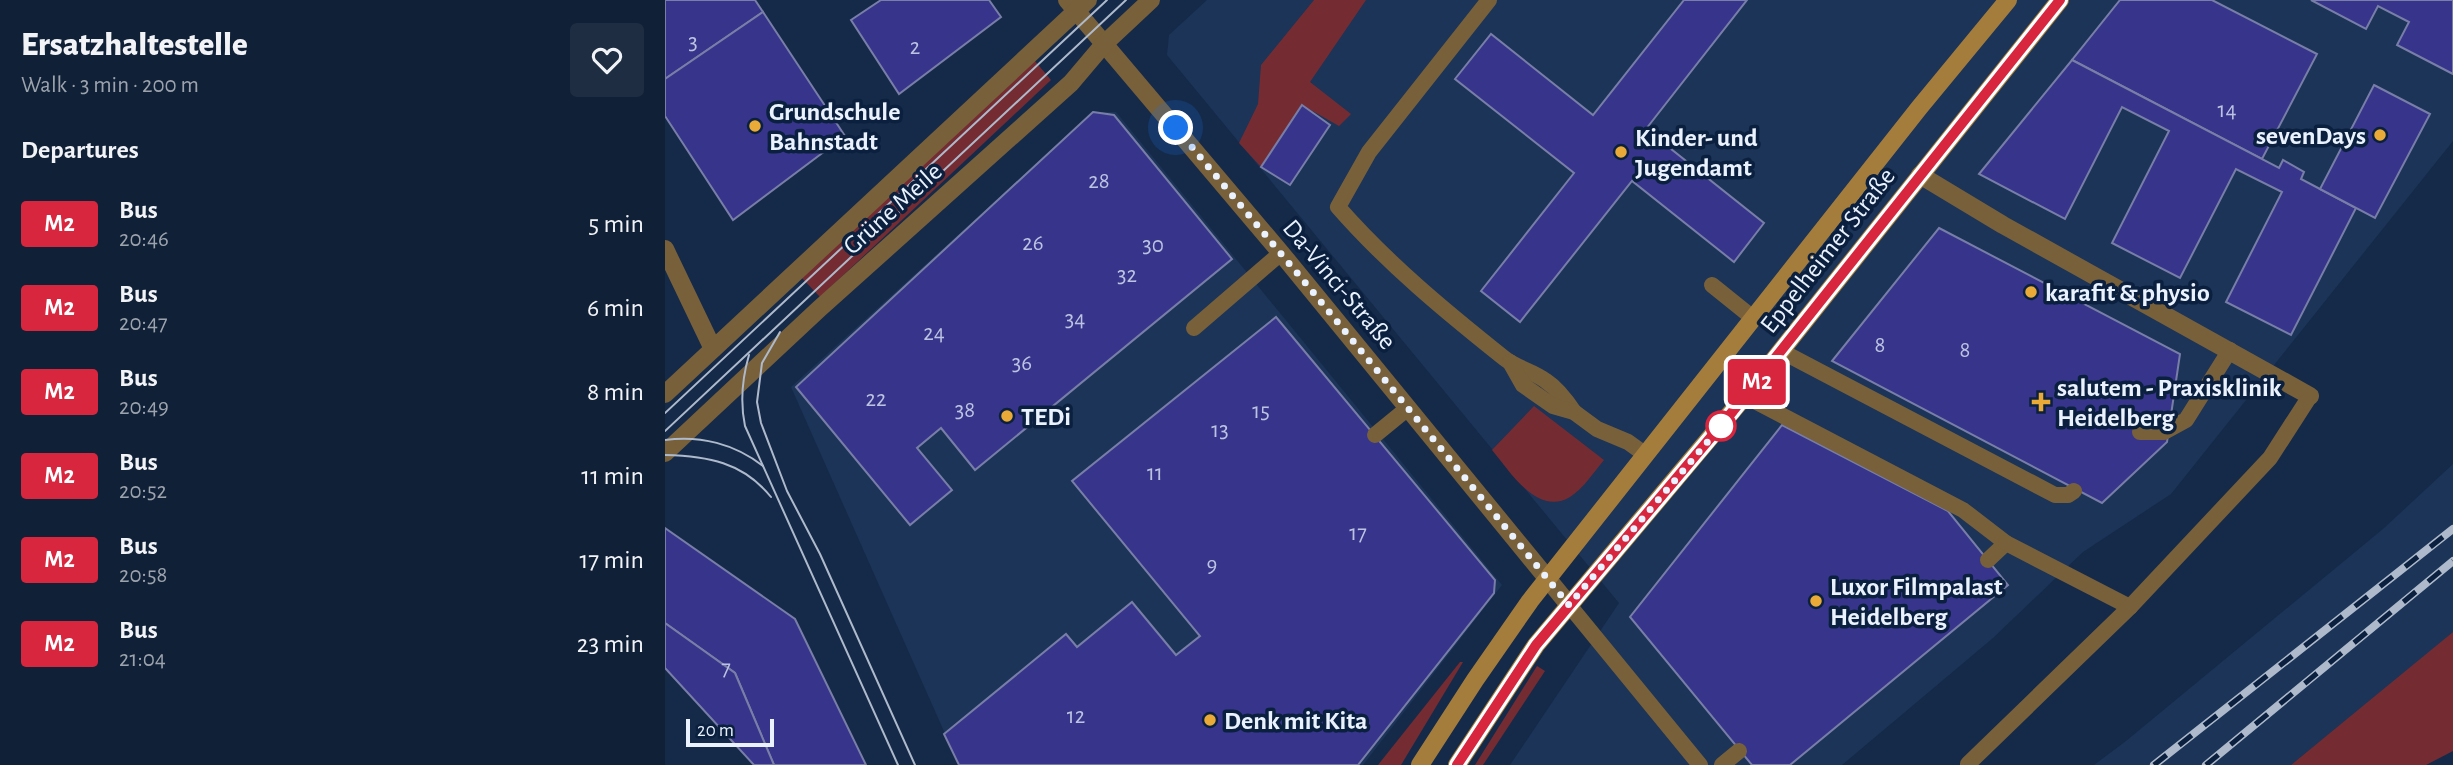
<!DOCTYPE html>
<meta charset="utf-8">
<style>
:root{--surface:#102037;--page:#1e2d42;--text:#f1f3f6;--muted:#9ca3ad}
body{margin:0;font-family:"Alegreya Sans",sans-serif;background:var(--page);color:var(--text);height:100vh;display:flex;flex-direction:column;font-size:26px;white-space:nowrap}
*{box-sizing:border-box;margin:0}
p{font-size:23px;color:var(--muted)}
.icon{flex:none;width:38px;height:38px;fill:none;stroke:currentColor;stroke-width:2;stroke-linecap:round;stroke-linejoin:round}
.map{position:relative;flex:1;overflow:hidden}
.drawer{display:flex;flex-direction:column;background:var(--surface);width:665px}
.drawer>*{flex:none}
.badge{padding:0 14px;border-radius:5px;font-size:24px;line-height:46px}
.scale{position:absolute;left:21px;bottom:18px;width:88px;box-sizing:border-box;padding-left:7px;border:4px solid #e9f2fe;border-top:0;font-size:19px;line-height:24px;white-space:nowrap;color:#e9f2fe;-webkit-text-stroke:5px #0b203e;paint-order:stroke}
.you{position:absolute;width:35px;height:35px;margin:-18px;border:5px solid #fff;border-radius:50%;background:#1a73e8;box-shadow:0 0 0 10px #1a73e833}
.map>.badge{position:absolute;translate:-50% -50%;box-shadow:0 0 0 4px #fff}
h2{padding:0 21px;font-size:26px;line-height:63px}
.round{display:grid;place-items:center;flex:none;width:74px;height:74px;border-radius:7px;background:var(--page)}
.head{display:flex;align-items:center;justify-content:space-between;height:119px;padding:0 21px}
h1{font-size:33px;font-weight:800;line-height:52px}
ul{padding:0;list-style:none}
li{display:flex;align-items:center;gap:21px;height:84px;padding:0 21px}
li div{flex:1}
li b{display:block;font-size:26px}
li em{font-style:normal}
li .badge{min-width:77px;font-weight:700;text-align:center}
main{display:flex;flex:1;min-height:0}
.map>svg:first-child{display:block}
.built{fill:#1b3457}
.green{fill:#742c32}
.building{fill:#36358b;stroke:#787ea7;stroke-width:2}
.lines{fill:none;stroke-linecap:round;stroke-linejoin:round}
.lane{stroke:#78603a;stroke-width:16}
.street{stroke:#78603a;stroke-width:18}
.secondary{stroke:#a47d3d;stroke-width:18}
.tram{stroke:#aebacb;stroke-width:2}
.rail-casing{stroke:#aebacb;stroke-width:8}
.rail{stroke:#0b203e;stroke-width:5;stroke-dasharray:16;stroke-linecap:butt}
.line-casing{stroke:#fff;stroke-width:16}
.line{stroke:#d7263d;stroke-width:10}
.walk{stroke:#e9f2fe;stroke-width:7;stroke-dasharray:0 12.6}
.poi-dot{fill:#eaaa38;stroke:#0b203e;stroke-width:2.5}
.stop-dot{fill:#fff;stroke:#d7263d;stroke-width:3.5}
.labels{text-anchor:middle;stroke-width:7;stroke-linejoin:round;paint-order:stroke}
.number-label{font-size:23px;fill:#bcc3e1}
.poi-label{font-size:26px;font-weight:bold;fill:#e9f2fe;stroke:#0b203e;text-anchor:start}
.street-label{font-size:26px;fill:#e9f2fe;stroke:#0b203e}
</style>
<main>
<section class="drawer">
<div class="head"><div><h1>Ersatzhaltestelle</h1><p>Walk · 3 min · 200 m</p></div><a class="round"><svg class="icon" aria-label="heart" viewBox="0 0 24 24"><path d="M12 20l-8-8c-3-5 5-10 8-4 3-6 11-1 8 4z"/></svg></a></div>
<h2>Departures</h2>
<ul>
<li><span class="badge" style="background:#d7263d;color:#fff">M2</span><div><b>Bus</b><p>20:46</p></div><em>5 min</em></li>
<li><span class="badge" style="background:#d7263d;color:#fff">M2</span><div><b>Bus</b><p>20:47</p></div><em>6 min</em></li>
<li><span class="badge" style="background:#d7263d;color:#fff">M2</span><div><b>Bus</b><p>20:49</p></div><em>8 min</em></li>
<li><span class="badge" style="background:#d7263d;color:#fff">M2</span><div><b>Bus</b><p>20:52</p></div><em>11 min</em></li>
<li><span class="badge" style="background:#d7263d;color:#fff">M2</span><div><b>Bus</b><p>20:58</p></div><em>17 min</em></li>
<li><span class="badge" style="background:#d7263d;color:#fff">M2</span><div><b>Bus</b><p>21:04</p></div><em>23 min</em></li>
</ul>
</section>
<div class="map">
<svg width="1788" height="765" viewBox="0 0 1788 765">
<rect width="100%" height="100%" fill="#152a49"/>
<g class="built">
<path d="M542,0H1788V141L1506,494L1418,552L1328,638L1177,765H845L954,603L502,55L504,35Z"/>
<path d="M428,112H451L837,585L698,765H294L126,387Z"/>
<path d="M1788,464V632L1769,649L1626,765H1429L1461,741L1718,529Z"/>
</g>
<g class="green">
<path d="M649,0H701L645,82L686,114L674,126L637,105L596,167L574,143L593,104L596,65Z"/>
<path d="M369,60L386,80L155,297L136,277Z"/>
<path d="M869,406L939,460C929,472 918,489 905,497C872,517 844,470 827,450Z"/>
<path d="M1788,632V751L1761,765H1626Z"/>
<path d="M795,662H798L736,765H713Z"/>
<path d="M872,666L880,671L818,765H810Z"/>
</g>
<g class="building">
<path d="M0,0H90L98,12L0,79Z"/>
<path d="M216,0H324L336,17L234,94L186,20Z"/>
<path d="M1019,0H1082L981,129L1099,223L1069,262L967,181L855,322L816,291L909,173L790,79L826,34L928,115Z"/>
<path d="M1455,0H1547L1652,54L1597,159L1407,60Z"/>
<path d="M1646,0H1788V74L1732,45L1744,22L1713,6L1701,29Z"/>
<path d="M98,12L180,136L68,220L0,116V79Z"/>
<path d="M1407,60L1614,168L1618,160L1639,172L1636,179L1691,208L1626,335L1561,302L1617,192L1571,169L1515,278L1447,243L1504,131L1457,107L1400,219L1314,174Z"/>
<path d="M1709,85L1765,114L1710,218L1655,189Z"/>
<path d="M637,105L665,125L625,185L596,167Z"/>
<path d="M428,112L449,115L567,259L310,470L276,428L252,448L287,490L245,525L131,387Z"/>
<path d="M1274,228L1515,354L1502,442L1437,503L1167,361Z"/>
<path d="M611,317L830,580L829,593L693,765H294L279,734L401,634L412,647L467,602L511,655L535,636L407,481Z"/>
<path d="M1117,425L1283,511L1343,585L1125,765H1087L965,617Z"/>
<path d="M0,528L130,619L201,765H109L70,673L0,623Z"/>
<path d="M0,623L70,673L109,765H89L0,668Z"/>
</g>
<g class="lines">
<g class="lane">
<path d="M824,0L704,152L673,207C723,264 780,311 839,358C851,368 868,371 881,381C893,389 901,400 909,412"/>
<path d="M1047,285L1088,318"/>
<path d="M529,328L616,253"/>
<path d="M1116,351L1390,495H1403L1409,491"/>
<path d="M845,362L858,385L888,406L909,412L932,429L963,442L981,455"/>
<path d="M1080,396L1298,510L1341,543L1323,560"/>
<path d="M1475,432H1499L1521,420L1565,350"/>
<path d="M710,435L743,408"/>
<path d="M1341,543L1465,607"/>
<path d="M904,605L1035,765"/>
<path d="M1303,764L1465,607L1605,458L1645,396"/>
<path d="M1057,765L1074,751"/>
</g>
<g class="street">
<path d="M402,0L616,253L904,605"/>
<path d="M1255,175L1338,225L1645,396"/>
<path d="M0,249L48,349"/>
<path d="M0,394L423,0"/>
<path d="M0,453L154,309L406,83L439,44L486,0"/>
</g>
<g class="secondary">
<path d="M755,765L810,680L865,601L1254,108L1343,0"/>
<path d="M792,765L871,645L1080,396L1395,0"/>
</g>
<g class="tram">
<path d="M115,332L97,363L92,402L96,423L122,491L155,554L250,765"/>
<path d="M84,355C77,379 75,402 80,426L233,765"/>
<path d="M0,413L442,0"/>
<path d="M0,431L461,0"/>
<path d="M0,440C35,435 70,444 98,466"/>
<path d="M0,455C42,456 78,462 106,497"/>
</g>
<defs>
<g id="rail">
<path d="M1489,765L1788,529"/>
<path d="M1541,765L1788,561"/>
</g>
</defs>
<use href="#rail" class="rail-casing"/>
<use href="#rail" class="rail"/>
</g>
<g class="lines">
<defs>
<path id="line" d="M792,765L871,645L1068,411L1395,0"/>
</defs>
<use href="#line" class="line-casing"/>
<use href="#line" class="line"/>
<path class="walk" d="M511,128L648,292L904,605L1056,426"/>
</g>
<g class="poi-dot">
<circle cx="90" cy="126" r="7"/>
<circle cx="1715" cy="135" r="7"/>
<circle cx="956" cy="152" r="7"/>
<circle cx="1366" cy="292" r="7"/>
<path d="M1372.5 391.5h7v7h7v7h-7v7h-7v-7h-7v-7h7z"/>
<circle cx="342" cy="416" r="7"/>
<circle cx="1151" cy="601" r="7"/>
<circle cx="545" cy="720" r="7"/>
</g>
<circle class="stop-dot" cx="1056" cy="426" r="14"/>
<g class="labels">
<g class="number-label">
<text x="28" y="49">3</text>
<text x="250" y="54">2</text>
<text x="1562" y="117">14</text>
<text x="434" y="188">28</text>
<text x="368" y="250">26</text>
<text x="488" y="252">30</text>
<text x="462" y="282">32</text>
<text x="410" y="326">34</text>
<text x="269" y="340">24</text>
<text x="1215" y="352">8</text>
<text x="1300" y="357">8</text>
<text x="357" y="370">36</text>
<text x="211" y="406">22</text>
<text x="300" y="417">38</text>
<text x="596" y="418">15</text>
<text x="555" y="437">13</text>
<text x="490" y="480">11</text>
<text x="693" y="540">17</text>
<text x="547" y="572">9</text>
<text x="61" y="675">7</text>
<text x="411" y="723">12</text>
</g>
<g class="poi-label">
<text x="104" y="120">Grundschule<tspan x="104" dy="30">Bahnstadt</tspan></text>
<text x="1701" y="144" text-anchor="end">sevenDays</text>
<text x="970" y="146">Kinder- und<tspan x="970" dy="30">Jugendamt</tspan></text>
<text x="1380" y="301">karafit &amp; physio</text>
<text x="1392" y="396">salutem - Praxisklinik<tspan x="1392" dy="30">Heidelberg</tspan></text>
<text x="356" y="425">TEDi</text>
<text x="1165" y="595">Luxor Filmpalast<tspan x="1165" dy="30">Heidelberg</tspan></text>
<text x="559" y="729">Denk mit Kita</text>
</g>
<g class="street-label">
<text transform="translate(227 208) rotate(-42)" y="9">Grüne Meile</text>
<text transform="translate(1162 250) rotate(-52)" y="9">Eppelheimer Straße</text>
<text transform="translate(675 284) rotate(50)" y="9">Da-Vinci-Straße</text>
</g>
</g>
</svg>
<div class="scale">20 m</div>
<div class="you" style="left:511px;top:128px"></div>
<b class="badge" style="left:1092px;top:382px;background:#d7263d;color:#fff">M2</b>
</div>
</main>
